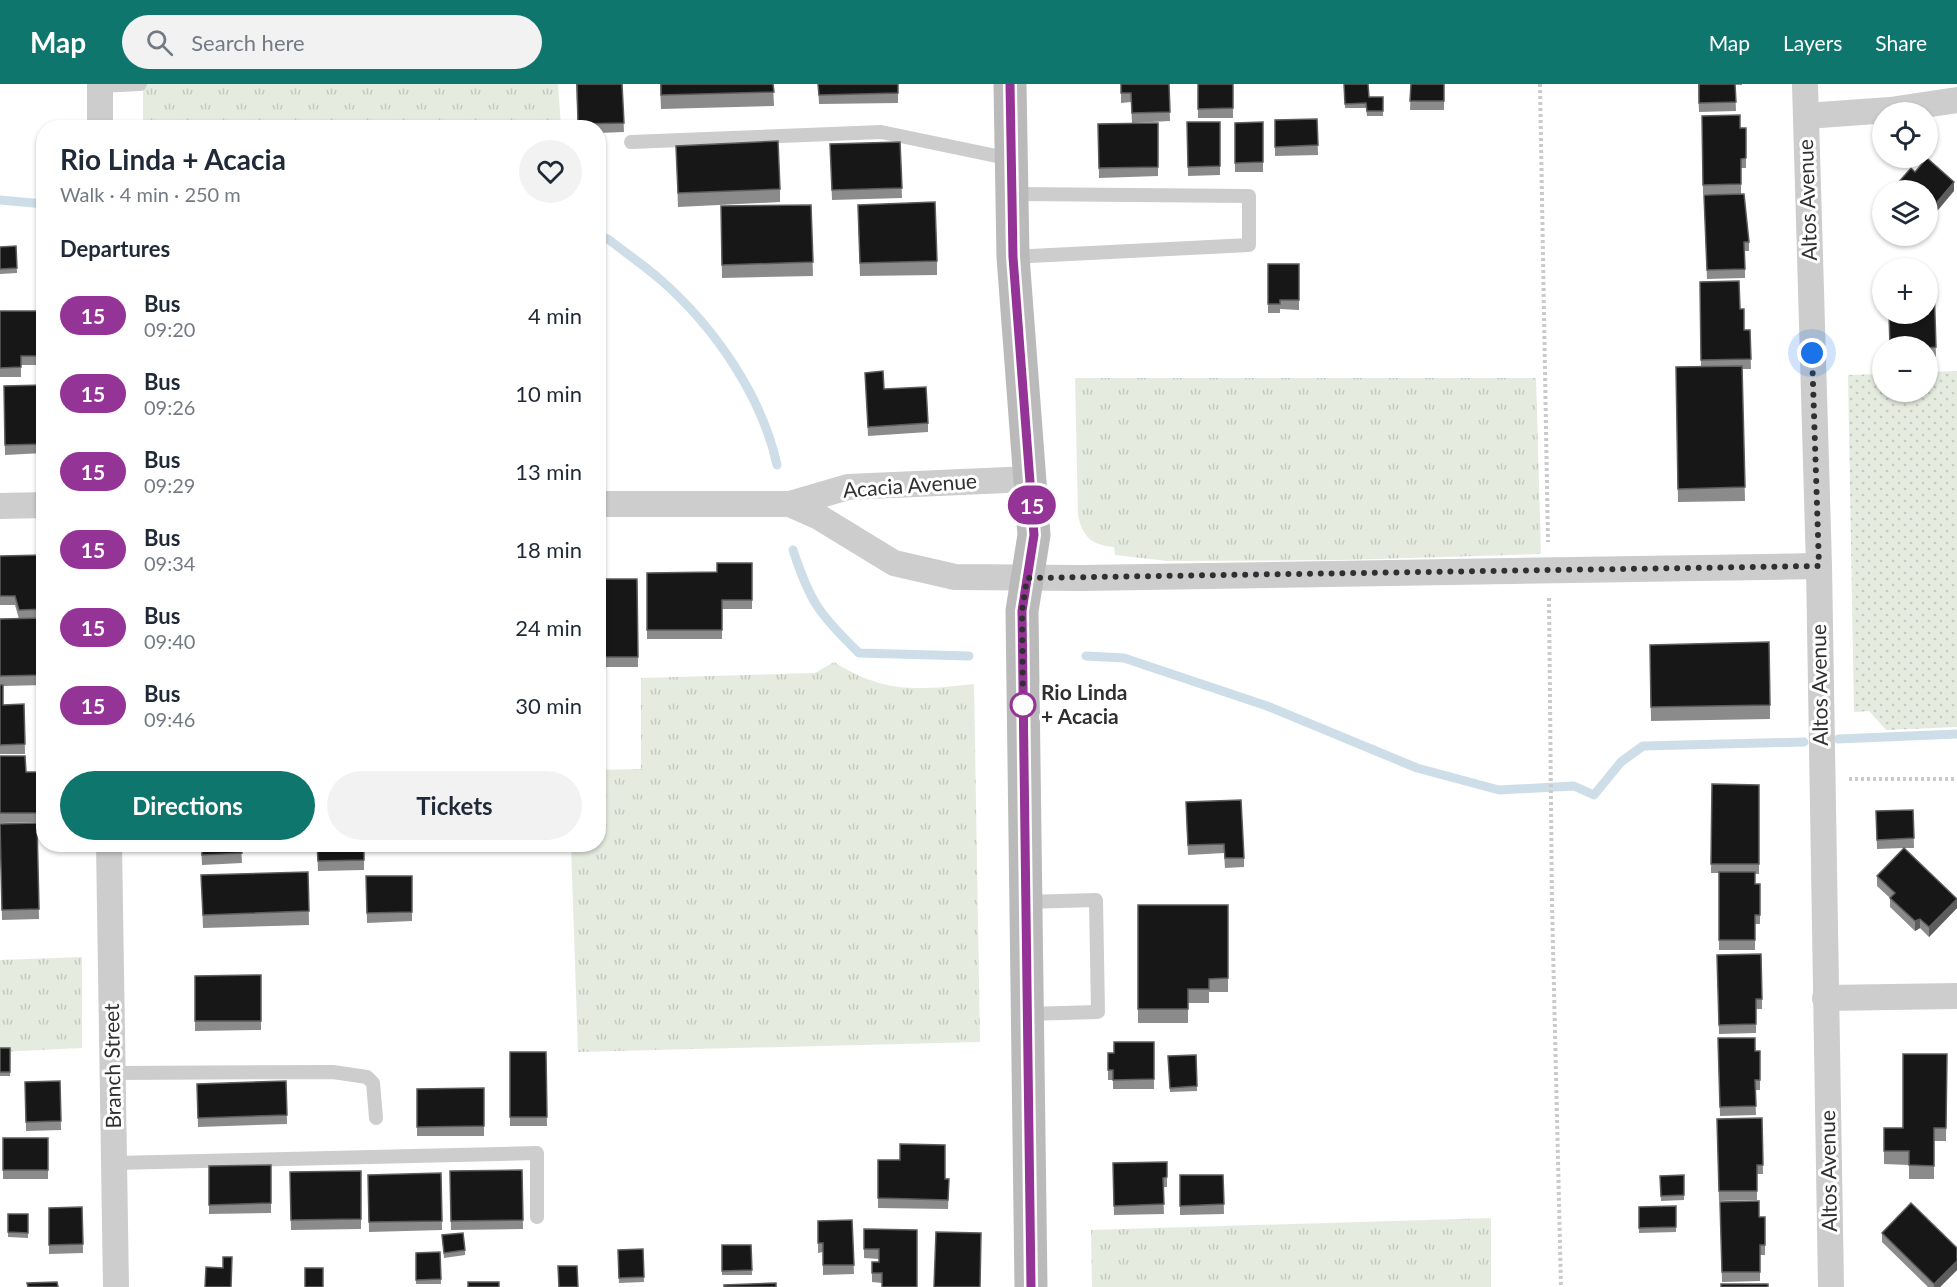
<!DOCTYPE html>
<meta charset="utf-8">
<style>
:root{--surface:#fff;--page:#f2f2f3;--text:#1f2937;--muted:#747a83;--accent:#0f766e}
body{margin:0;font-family:Lato,sans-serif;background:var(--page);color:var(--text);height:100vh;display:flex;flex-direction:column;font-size:22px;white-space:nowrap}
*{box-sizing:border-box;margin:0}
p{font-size:20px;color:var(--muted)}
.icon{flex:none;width:33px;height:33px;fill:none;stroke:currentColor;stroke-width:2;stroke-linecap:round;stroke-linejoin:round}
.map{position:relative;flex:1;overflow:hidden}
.drawer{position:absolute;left:36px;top:36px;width:570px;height:732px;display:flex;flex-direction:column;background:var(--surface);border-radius:24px;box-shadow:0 2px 4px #0004}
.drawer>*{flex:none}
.badge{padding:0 12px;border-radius:20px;font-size:21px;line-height:39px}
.buttons{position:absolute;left:1872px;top:18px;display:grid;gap:12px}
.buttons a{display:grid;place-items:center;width:66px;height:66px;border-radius:50%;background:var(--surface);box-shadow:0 2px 4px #0004;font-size:30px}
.you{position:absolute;width:30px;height:30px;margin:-15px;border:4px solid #fff;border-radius:50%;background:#1a73e8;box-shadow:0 0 0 9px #1a73e833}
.map>.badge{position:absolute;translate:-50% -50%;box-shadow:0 0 0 3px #fff}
h2{padding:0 24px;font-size:22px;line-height:54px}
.round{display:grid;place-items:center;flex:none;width:63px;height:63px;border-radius:32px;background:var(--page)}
.overview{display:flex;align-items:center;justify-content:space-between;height:102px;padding:0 24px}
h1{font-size:28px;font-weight:700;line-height:45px}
.action{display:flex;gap:12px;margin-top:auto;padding:12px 24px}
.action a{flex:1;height:69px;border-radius:36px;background:var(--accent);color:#fff;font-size:24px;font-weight:700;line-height:69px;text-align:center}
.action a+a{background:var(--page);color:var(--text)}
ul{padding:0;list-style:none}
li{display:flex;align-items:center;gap:18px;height:78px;padding:0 24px}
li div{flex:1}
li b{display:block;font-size:22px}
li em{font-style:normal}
li .badge{min-width:66px;font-weight:700;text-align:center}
header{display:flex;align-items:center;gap:36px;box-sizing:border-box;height:84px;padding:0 30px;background:var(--accent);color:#fff}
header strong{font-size:28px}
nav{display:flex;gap:33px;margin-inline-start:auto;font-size:21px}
.search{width:420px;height:54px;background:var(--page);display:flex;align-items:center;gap:15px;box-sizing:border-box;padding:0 21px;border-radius:33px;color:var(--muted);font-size:22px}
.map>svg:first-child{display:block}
.grass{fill:url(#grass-tufts)}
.park{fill:url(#park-dots)}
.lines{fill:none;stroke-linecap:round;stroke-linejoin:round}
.stream{stroke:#cedee8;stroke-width:9}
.path{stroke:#cacaca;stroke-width:4;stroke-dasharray:3 3;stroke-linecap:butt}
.service{stroke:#cdcdcd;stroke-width:14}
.minor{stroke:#cdcdcd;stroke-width:26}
.secondary{stroke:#bababa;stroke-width:33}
.wall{fill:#8b8b8b}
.shaded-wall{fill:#5d5d5d}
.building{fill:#171717;stroke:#5d5d5d;stroke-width:1.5}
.line-casing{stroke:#fff;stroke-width:14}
.line{stroke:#953497;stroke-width:9}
.walk{stroke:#303030;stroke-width:6;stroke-dasharray:0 10.8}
.stop-dot{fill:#fff;stroke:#953497;stroke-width:3}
.labels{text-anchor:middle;stroke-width:6;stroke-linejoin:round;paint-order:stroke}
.street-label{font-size:21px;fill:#303030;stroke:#fff}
.stop-label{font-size:21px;font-weight:bold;fill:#303030;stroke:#fff;text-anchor:start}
</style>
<header>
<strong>Map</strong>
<div class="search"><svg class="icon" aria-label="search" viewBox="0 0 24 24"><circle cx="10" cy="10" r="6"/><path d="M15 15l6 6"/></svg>Search here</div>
<nav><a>Map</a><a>Layers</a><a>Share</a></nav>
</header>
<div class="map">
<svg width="1957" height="1203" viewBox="0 0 1957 1203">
<defs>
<pattern id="grass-tufts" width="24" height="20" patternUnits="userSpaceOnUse" patternTransform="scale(1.5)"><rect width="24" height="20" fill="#e5ebdf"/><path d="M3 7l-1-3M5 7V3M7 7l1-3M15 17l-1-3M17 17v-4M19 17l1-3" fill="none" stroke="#c5cac0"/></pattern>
<pattern id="park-dots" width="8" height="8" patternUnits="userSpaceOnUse" patternTransform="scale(1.5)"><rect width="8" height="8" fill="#e5ebdf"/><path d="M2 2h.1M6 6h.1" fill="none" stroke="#c5cac0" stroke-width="1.8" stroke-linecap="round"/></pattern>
</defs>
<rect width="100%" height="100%" fill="#fff"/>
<g class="grass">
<path d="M143,0H558L561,43H143Z"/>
<path d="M1075,294H1536L1541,470L1344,476L1167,477L1115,471L1114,463C1092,461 1083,453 1078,432Z"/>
<path d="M834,578C885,610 917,606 974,600L980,958L578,968L571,761L598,760L599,686L641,685V594L815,589Z"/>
<path d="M82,873V964L0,968V876Z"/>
<path d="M1491,1134V1203H1092L1091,1146Z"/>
</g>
<path class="park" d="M1957,287V643L1886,646L1869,627L1854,628L1848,291L1882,290V308H1928V288Z"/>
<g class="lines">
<g class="stream">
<path d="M0,116L44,120"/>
<path d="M598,152L608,155C626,169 645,182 662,197C715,244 762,312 777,381"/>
<path d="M793,466C810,518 819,530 859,569L969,572"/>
<path d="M1086,572L1124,574L1267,622L1417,684L1499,706L1574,702L1594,711L1621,678L1643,662L1804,658"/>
<path d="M1838,655L1957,650"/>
</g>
<g class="path">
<path d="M1540,0L1548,458"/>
<path d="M1549,514L1552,820L1561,1203"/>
<path d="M1849,695H1957"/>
</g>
<g class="service">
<path d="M100,2L140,0"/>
<path d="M631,58L881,48L1011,75"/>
<path d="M1012,110L1249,112V161L1013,173"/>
<path d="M1026,818L1096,816L1098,928L1027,930"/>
<path d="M113,989L333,988L367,993L373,999L376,1034"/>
<path d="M115,1079L537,1069V1133"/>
</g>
<g class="minor">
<path d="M100,0V44"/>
<path d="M1805,0L1819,482L1831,1203"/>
<path d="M1806,32L1890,26L1957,16"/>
<path d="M598,420H790L848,403L1031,395"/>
<path d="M790,420L817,432L894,479L955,493L1082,494L1819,482"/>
<path d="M0,422L44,421"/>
<path d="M109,760L116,1203"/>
<path d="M1825,914L1957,912"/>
</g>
<path class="secondary" d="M1010,0L1013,173L1034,451L1022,527L1031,1203"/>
</g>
<g class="wall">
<path d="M576,0H622L624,48L598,49V44H578Z"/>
<path d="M660,0H773L774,22L661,25Z"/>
<path d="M818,0H898V19L819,20Z"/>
<path d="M1121,0H1169L1170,37L1132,39L1131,18L1121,19Z"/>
<rect x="1198" y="0" width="35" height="34"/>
<path d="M1344,0L1369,13H1383V32H1367L1366,24H1345Z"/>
<path d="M1411,0H1444V26H1410Z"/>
<path d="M1698,0H1742V1H1735L1736,27L1699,28Z"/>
<path d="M1702,32L1740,44H1746V84H1741V110H1703Z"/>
<path d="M1317,35L1318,71L1275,72V36Z"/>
<path d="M1187,38H1220V91L1188,92Z"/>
<path d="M1263,38V88H1235V39Z"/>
<path d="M1158,39V92L1099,94L1098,40Z"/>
<path d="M900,58L902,114L832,116L830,60Z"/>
<path d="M676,62L780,105V118L678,123Z"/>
<path d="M1704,111L1749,158V167H1745V194L1707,195Z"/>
<path d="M811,121L813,192L722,194L721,122Z"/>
<path d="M858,121L937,177V191L860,192Z"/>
<path d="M1907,152H1916L1912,156Z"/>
<path d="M16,162L17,189L0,190V163Z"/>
<path d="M1268,180H1299V226L1280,225V229H1268Z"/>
<path d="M1700,198L1740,225L1744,246H1750L1751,285H1742L1745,417L1678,418L1676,283H1701Z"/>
<path d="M1934,200L1936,273H1928V262Z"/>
<path d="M0,227H44V281H21V293H0Z"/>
<path d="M598,271H601L602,351H598Z"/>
<path d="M865,289L884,305L928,339V348L868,352Z"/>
<path d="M44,301V369L5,371L4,302Z"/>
<path d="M44,471V601L3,602V621L24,620L25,670H0V535H19L15,521H0V472Z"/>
<path d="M752,479V525H722V555H647V489L717,488Z"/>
<path d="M598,495H637L638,583H598Z"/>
<path d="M1650,561L1770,621V635L1651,637Z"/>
<path d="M0,672L26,688H42L43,738L0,739Z"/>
<path d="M1712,700L1759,701V790H1755V800H1760V840H1755V866H1719V789H1711Z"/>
<path d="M1913,726L1914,764H1904L1957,824L1929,853L1920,844L1915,847L1890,823V814L1877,802V792L1904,764L1877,765L1876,727Z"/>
<path d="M1186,728L1244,774V783L1225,784L1224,769L1188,771Z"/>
<path d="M37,739L39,835L2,836L0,740Z"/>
<path d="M201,760H241L242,779L202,781Z"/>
<path d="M317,760H364V786L318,787Z"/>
<path d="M308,788L309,841L203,844L201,791Z"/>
<path d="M366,792H412V837L367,839Z"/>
<path d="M1138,821L1228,894V908H1209V919H1188V939H1138Z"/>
<path d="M1717,871L1762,915V925H1756V949L1719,950Z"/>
<path d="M261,891V946L195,947V892Z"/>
<path d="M1718,954L1755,967L1760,996V1006H1755L1756,1031L1720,1032Z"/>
<path d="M1154,958V1005H1113V996H1108V969H1114Z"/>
<rect x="0" y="964" width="10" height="28"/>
<path d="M510,968H546L547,1042H510Z"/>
<path d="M1947,970L1946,1057H1934V1095H1909V1081L1884,1080V1044H1903Z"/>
<path d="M1196,971L1197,1007L1170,1008L1168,972Z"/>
<path d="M60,997L61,1046L26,1047L25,998Z"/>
<path d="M286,997L287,1040L198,1043L197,1000Z"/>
<path d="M484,1004V1052H417V1005Z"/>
<path d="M1762,1034L1763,1090H1757V1116L1719,1117L1717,1035Z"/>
<rect x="3" y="1054" width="45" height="41"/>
<path d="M878,1076L949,1095L948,1125L878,1124Z"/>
<path d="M1167,1078V1103H1163L1164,1130L1114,1131L1113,1079Z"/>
<path d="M271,1081V1129L209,1130V1082Z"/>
<path d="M522,1086L523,1145L451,1146L450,1087Z"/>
<path d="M361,1087V1145L291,1146L290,1088Z"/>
<path d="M441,1089L442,1146L369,1148L368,1091Z"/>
<path d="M1180,1091H1223L1224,1130L1180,1131Z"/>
<path d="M1684,1091V1116L1661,1117L1660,1092Z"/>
<path d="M1720,1118L1759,1133L1765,1161V1171H1760V1197L1722,1198Z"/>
<path d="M1676,1122V1148L1639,1149V1123Z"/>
<path d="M82,1123L83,1169L49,1170V1124Z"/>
<path d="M8,1130H28V1154L8,1153Z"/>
<path d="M852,1136L854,1190L823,1191V1168L818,1169V1137Z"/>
<path d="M864,1145L917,1146L882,1199L872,1198V1178H879V1175L864,1174Z"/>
<path d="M1882,1149L1957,1164V1186L1940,1203H1928L1882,1158Z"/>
<path d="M442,1151L465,1166V1171L444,1174Z"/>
<path d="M722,1161H751L752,1191H722Z"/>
<path d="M643,1165L644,1198L619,1199L618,1166Z"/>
<path d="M440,1168L441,1200H416V1169Z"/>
</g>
<g class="shaded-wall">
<path d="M1954,98V107L1928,138V129Z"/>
<path d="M1957,815V824L1929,853V843Z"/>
<path d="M1920,835V844L1915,847V837Z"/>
<path d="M1957,1177V1186L1940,1203H1934V1200Z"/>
</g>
<g class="building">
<path d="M577,0H622L624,39L578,40Z"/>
<path d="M661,0H773L774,8L661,11Z"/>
<path d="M818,0H898V9L819,11Z"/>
<path d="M1121,0H1169L1170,28L1132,29L1131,9H1121Z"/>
<path d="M1198,0H1233V24L1198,25Z"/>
<path d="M1344,0H1368L1369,13H1383V27H1367L1366,19L1345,20Z"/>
<path d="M1411,0H1444V17H1410Z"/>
<path d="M1699,0H1735L1736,18L1699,19Z"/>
<path d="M1740,31V44H1746V74L1741,75V100L1703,101L1702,32Z"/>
<path d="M1317,35L1318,61L1275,63V36Z"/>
<path d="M1187,38H1220V82L1188,83Z"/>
<path d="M1263,38V78L1235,79V39Z"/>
<path d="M1158,39V83L1099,84L1098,40Z"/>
<path d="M778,57L780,105L678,109L676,62Z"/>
<path d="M900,58L902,104L832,106L830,60Z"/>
<path d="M1927,74L1954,98L1928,129V106H1896L1898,105L1896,101L1911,84L1915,88Z"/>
<path d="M1744,110L1749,158H1744L1745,185L1707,186L1704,111Z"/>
<path d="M935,118L937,177L860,179L858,121Z"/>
<path d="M811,121L813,178L722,181L721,122Z"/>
<path d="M16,162L17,184L0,185V163Z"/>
<path d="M1268,180H1299V216H1280V220H1268Z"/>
<path d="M1739,197L1740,225H1744V246H1750L1751,275L1701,276L1700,198Z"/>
<path d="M1928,200H1934L1936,263L1928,264V262H1890L1889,230H1928Z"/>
<path d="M0,227H44V272H21V283L0,284Z"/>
<path d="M598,271H601L602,341H598Z"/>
<path d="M1742,282L1745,403L1678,405L1676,283Z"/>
<path d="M883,287L884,305L926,303L928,339L868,343L865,289Z"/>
<path d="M44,301V360L5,361L4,302Z"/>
<path d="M44,471V525L19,526L15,512H0V472Z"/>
<path d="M717,479H752V516H722V546H647V489L717,488Z"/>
<path d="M598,495H637L638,573H598Z"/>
<path d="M44,534V591L0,592V535Z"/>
<path d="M1769,558L1770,621L1651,623L1650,561Z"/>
<path d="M0,601H3V621L24,620L25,660L0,661Z"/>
<path d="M0,672H25L26,688H42L43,729H0Z"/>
<path d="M1712,700L1759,701V780H1711Z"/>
<path d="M1241,716L1244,774H1225L1224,760L1188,761L1186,718Z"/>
<path d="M1913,726L1914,754L1877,756L1876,727Z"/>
<path d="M37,739L39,825L2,826L0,740Z"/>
<path d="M202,760H241L242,769L202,771Z"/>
<path d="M317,760H364V776L318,777Z"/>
<path d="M1904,764L1957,815L1929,843L1920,835L1915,837L1890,814L1895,809L1877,792Z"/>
<path d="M308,788L309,827L203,831L201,791Z"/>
<path d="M1719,788H1755V800H1760V831H1755V856H1719Z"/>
<path d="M366,792H412V828L367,829Z"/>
<path d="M1138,821H1228V894L1209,895V905H1188V925H1138Z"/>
<path d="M1761,870L1762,915H1756V940L1719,941L1717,871Z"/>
<path d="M261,891V937H195V892Z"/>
<path d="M1718,954H1755V967H1760V996H1755L1756,1022L1720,1023Z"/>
<path d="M1114,958H1154V995L1113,996V986H1108V969H1114Z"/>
<rect x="0" y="964" width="10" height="24"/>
<path d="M510,968H546L547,1033H510Z"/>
<path d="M1903,970H1947L1946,1044H1934V1082L1909,1081V1067H1884V1044H1903Z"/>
<path d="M1196,971L1197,1002L1170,1004L1168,972Z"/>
<path d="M60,997L61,1037L26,1038L25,998Z"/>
<path d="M286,997L287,1031L198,1034L197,1000Z"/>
<path d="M484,1004V1042L417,1043V1005Z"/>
<path d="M1762,1034L1763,1081H1757V1107H1719L1717,1035Z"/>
<rect x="3" y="1054" width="45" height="32"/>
<path d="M900,1060L945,1061V1095H949L948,1116L878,1114V1076H900Z"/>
<path d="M1167,1078V1093L1163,1094L1164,1120L1114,1122L1113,1079Z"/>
<path d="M271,1081V1119L209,1121V1082Z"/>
<path d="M522,1086L523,1136L451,1137L450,1087Z"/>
<path d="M361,1087V1135L291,1136L290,1088Z"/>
<path d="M441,1089L442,1137L369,1138L368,1091Z"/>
<path d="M1180,1091H1223L1224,1120L1180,1122Z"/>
<path d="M1684,1091V1111L1661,1112L1660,1092Z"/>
<path d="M1759,1117V1133H1765V1161H1760V1188H1722L1720,1118Z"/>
<path d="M1911,1119L1957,1164V1177L1934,1200L1882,1149Z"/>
<path d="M1676,1122V1143L1639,1144V1123Z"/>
<path d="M82,1123L83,1160L49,1161V1124Z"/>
<path d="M8,1130H28V1149L8,1148Z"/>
<path d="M852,1136L854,1181H823V1159H818V1137Z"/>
<path d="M864,1145L917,1146V1203H882V1189H872V1178H879V1165H864Z"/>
<path d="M936,1148L981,1149L980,1203H934Z"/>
<path d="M463,1149L465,1166L444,1169L442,1151Z"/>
<path d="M722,1161H751L752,1186L722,1187Z"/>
<path d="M643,1165L644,1193L619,1194L618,1166Z"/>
<path d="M440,1168L441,1195L416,1196V1169Z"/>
<path d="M223,1173H232L231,1203H205L206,1183L223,1184Z"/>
<path d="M558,1182H577L578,1203H559Z"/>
<rect x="305" y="1184" width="18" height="19"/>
<path d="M57,1198L58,1203H28L27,1199Z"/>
<rect x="468" y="1198" width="31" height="5"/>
<path d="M776,1199V1203H724V1201Z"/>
<rect x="1721" y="1200" width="47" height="3"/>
</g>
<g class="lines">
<defs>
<path id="line" d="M1010,0L1013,173L1034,451L1022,527L1031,1203"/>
</defs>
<use href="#line" class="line-casing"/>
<use href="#line" class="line"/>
<path class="walk" d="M1023,621L1022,527L1027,494L1819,482L1812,269"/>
</g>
<circle class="stop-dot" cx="1023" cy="621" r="12"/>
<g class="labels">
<g class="street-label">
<text transform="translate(1808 116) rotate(-92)" y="7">Altos Avenue</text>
<text transform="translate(910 402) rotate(-4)" y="7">Acacia Avenue</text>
<text transform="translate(1820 601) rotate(-91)" y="7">Altos Avenue</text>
<text transform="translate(113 982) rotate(-91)" y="7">Branch Street</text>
<text transform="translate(1829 1087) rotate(-91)" y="7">Altos Avenue</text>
</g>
<g class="stop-label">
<text x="1041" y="616">Rio Linda<tspan x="1041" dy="24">+ Acacia</tspan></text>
</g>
</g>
</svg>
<div class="buttons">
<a><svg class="icon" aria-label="locate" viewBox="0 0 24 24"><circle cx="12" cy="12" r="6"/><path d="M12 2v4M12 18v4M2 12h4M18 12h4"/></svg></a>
<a><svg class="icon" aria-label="layers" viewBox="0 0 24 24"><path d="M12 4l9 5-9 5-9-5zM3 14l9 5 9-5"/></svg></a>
<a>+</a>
<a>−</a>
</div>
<div class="you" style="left:1812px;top:269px"></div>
<b class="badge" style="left:1032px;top:421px;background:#953497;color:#fff">15</b>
<section class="drawer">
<div class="overview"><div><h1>Rio Linda + Acacia</h1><p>Walk · 4 min · 250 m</p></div><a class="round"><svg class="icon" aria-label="heart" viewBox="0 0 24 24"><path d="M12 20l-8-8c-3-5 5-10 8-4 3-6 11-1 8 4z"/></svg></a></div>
<h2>Departures</h2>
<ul>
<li><span class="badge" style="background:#953497;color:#fff">15</span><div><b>Bus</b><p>09:20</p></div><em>4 min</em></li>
<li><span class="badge" style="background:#953497;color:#fff">15</span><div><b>Bus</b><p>09:26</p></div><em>10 min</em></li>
<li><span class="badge" style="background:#953497;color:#fff">15</span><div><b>Bus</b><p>09:29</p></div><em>13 min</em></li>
<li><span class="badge" style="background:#953497;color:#fff">15</span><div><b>Bus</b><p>09:34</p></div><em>18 min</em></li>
<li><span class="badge" style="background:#953497;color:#fff">15</span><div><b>Bus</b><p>09:40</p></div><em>24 min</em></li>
<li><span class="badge" style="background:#953497;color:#fff">15</span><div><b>Bus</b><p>09:46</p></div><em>30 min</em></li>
</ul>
<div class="action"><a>Directions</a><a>Tickets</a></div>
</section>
</div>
